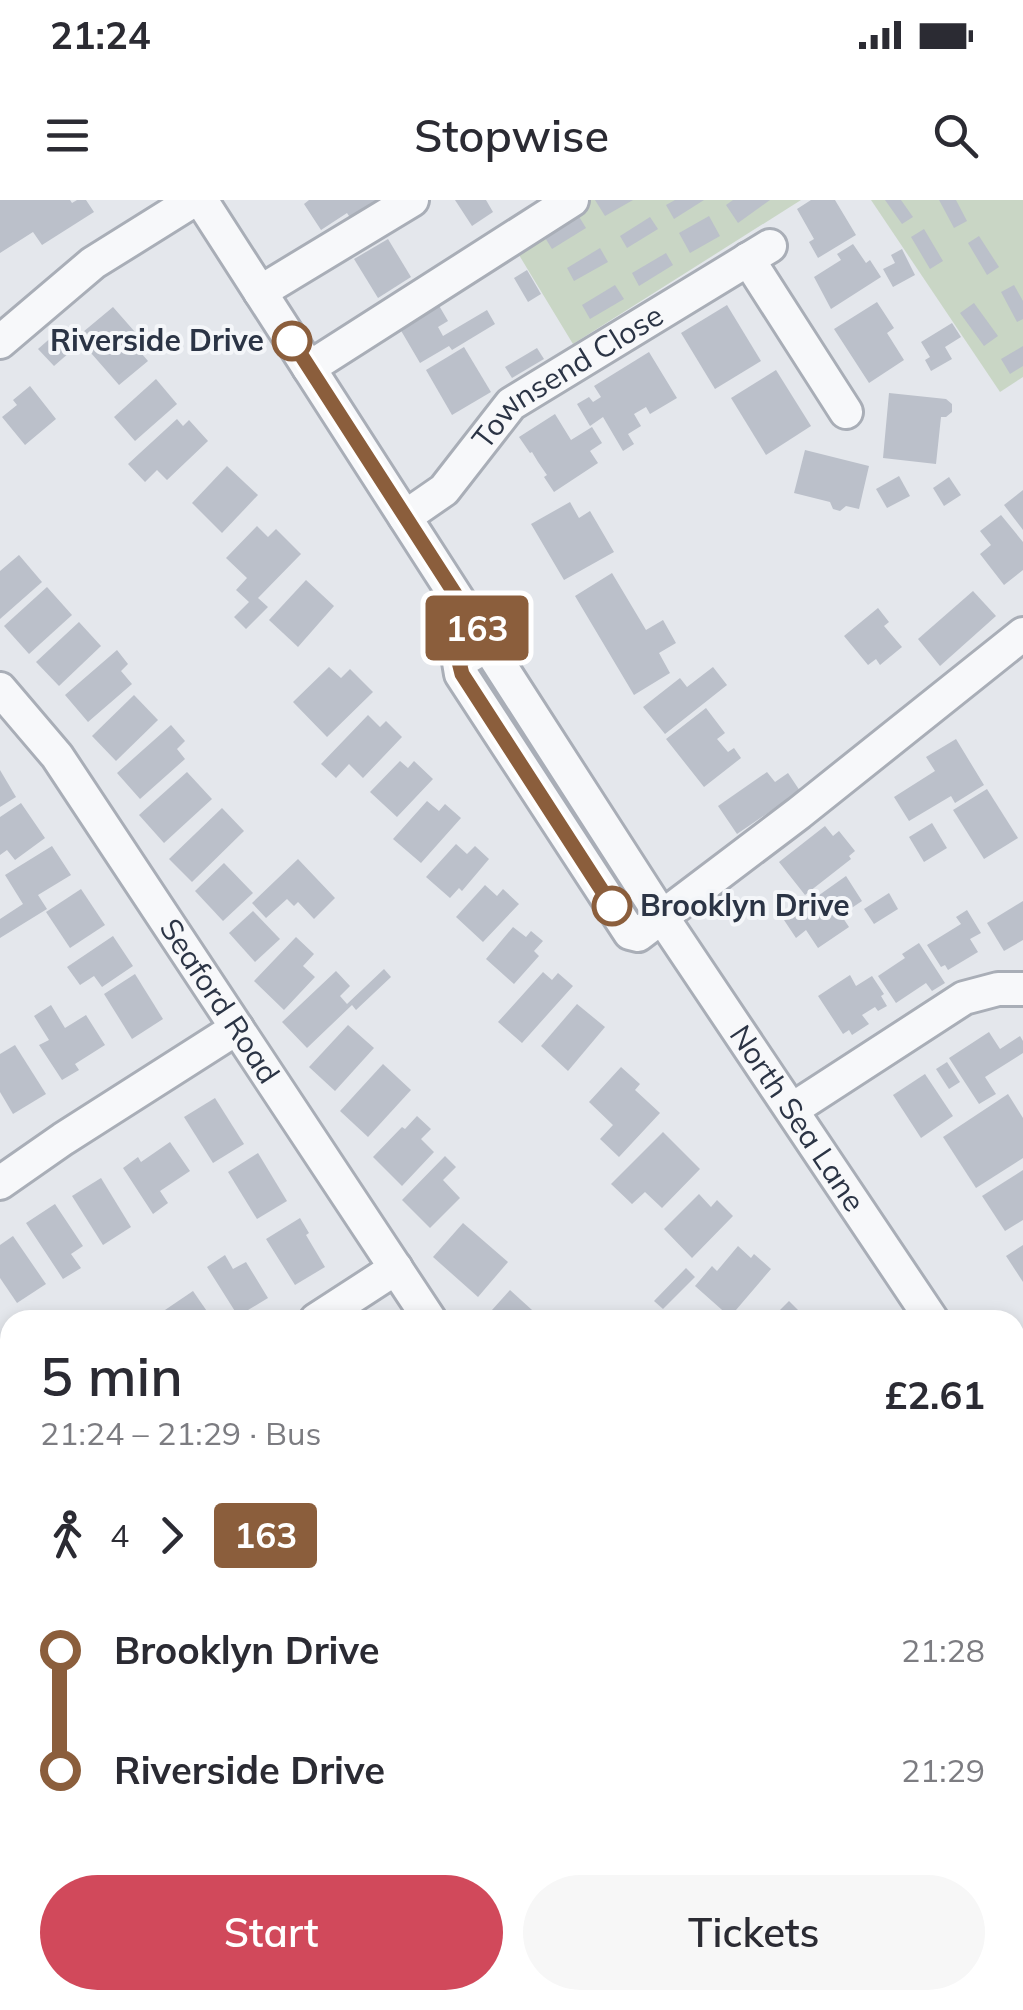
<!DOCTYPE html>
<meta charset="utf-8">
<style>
:root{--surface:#fff;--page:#f7f7f7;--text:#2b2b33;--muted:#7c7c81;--accent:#d1495b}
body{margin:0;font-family:Mulish,sans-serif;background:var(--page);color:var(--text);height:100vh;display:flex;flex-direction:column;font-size:38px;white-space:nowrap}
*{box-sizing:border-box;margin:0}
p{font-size:32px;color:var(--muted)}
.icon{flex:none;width:55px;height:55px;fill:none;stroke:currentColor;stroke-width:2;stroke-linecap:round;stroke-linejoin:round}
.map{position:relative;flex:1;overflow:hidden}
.drawer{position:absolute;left:0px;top:1110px;width:1025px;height:700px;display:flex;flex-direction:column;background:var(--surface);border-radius:30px 30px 0 0;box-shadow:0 5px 15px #0003}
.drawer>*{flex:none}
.badge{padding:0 20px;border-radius:8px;font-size:35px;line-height:65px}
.map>.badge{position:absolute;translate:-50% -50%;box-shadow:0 0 0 5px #fff}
.legs{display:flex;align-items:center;gap:15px;height:110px;padding:0 40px;font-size:32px}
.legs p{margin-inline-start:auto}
.headline{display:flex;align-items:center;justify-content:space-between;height:170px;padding:0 40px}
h1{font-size:55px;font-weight:600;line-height:75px}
.button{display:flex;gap:20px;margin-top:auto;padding:20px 40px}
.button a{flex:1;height:115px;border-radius:60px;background:var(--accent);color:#fff;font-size:40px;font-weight:600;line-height:115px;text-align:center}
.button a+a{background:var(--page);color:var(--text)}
ul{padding:0 40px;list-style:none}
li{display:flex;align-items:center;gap:35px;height:120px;font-size:38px}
li i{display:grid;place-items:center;width:15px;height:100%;margin:0 12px;background:currentColor}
li i::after{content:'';width:25px;height:25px;margin:-12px;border:8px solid;border-radius:50%;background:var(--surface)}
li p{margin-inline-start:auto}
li:first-child i{background:linear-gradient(#0000 50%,currentColor 0)}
li:last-child i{background:linear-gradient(currentColor 50%,#0000 0)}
.status{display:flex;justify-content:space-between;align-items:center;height:70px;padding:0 50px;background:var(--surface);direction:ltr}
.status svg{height:28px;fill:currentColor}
header{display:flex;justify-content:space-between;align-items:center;height:130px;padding:0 40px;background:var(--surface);font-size:45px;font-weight:600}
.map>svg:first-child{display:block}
.green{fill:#c9d6c5}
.building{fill:#bbc0ca}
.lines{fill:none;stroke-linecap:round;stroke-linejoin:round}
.minor-casing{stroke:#a9aeb7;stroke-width:38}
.minor{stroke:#f7f8fa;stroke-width:32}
.line-1-casing{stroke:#fff;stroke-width:22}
.line-1{stroke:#8b5e3c;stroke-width:15}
.stop-1-dot{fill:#fff;stroke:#8b5e3c;stroke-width:5}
.labels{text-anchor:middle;stroke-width:8;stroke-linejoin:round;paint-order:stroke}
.stop-label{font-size:30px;font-weight:bold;fill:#2b3445;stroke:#f4f6f9;text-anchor:end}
.street-label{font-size:30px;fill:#2b3445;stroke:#f4f6f9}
</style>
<div class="status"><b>21:24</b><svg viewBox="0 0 49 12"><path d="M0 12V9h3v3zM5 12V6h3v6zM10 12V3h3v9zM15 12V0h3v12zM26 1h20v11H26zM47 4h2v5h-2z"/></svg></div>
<header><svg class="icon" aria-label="menu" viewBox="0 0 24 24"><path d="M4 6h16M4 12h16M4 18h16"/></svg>Stopwise<svg class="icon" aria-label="search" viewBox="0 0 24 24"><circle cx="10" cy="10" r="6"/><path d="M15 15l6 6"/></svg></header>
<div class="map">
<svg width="1023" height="1810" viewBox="0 0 1023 1810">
<rect width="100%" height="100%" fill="#e4e7ec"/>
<g class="green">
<path d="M539,0H801L573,144L502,27L539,3Z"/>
<path d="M871,0H1023V177L1000,192Z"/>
<path d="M0,1485L10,1496V1800H491L497,1810H0Z"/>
</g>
<g class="building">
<path d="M0,0H70L72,3L77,0H86L94,12L42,45L33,32L0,53Z"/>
<path d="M309,0H382L351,19L347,13L321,30L304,4Z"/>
<path d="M455,0H486L493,12L472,26Z"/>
<path d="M595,0H633L605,16Z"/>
<path d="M675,0H704L674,19L666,5Z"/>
<path d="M733,0H770L738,23L726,5Z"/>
<path d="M811,0H835L856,35L818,58L809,42L814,39L797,9Z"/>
<path d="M885,0H901L913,17L902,24Z"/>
<path d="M939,0H956L967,21L954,28Z"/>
<path d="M578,15L586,28L552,49L544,36Z"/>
<path d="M709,16L720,36L690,53L679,33Z"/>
<path d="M650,17L658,29L627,48L620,36Z"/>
<path d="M924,29L943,61L930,69L911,37Z"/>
<path d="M979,36L999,67L987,75L968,43Z"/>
<path d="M388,39L411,77L378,98L354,59Z"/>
<path d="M853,44L866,63L870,60L881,77L831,109L814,77L841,60L837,54Z"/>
<path d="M600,48L608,62L574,81L567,68Z"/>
<path d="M902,49L915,75L893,87L883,69L895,63L891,55Z"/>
<path d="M666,53L673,65L639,86L632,73Z"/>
<path d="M527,70L541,94L528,102L514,78Z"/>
<path d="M615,85L624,99L590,119L582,105Z"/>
<path d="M1014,85L1023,101V119L1017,122L1001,92Z"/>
<path d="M434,97L448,121L438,127L443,136L487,110L495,124L452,150L449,146L420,163L393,117Z"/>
<path d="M877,102L894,128L887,133L904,160L869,183L834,129Z"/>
<path d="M974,103L998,136L984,146L960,113Z"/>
<path d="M727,105L761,161L715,189L681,133Z"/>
<path d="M113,107L142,140L135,146L148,161L119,185L77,137Z"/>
<path d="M952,123L961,137L945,147L952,159L931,171L925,160L930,157L921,142Z"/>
<path d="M62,128L78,145L54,166L38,149Z"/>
<path d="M1023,146V166L1010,174L1001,159Z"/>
<path d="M464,147L491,192L452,215L426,170Z"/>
<path d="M537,148L544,159L512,178L505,167Z"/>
<path d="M649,152L677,198L650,214L646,207L634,214L641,226L628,234L634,244L623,251L603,217L590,226L577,204L589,197L593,202L601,197L594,186Z"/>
<path d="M776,170L811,226L766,255L731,198Z"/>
<path d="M156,179L177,204L135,241L114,217Z"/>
<path d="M30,186L56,219L25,245L2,217L17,205L13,200Z"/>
<path d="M889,193L946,199L952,204V212L946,217H941L936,264L883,258Z"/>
<path d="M555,214L571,240L592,227L602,243L590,251L598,263L554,292L544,277L547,275L538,262L532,252L530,253L519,237Z"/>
<path d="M177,219L183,226L189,220L208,241L167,280L157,270L145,282L128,264Z"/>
<path d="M805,250L869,266L859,309L846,306L840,311L833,309L830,302L794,293Z"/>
<path d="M227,266L258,295L222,333L192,303Z"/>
<path d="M899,276L910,296L887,308L876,289Z"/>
<path d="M949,277L961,295L944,306L933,288Z"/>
<path d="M1023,290V330L1004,305Z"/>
<path d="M570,302L579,318L590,311L614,352L564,380L531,324Z"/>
<path d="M1001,315L1023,342V370L1004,385L980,354L991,345L980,331Z"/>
<path d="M257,326L268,337L276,329L301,354L258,398L268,407L246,429L234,417L249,402L236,390L247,378L226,358Z"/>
<path d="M19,355L42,382L0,419V371Z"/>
<path d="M612,373L646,430L663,420L676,443L659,453L670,473L634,495L575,396Z"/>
<path d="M306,380L334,406L298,447L269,420Z"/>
<path d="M47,387L72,415L29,454L4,426Z"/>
<path d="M973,391L996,416L940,466L918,439Z"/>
<path d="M878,408L889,422L884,426L902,447L880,465L876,459L868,465L844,436Z"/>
<path d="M79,422L101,446L59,486L36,462Z"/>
<path d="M117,450L128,464L121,471L132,484L88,522L65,495Z"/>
<path d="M329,467L341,478L350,469L373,492L327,537L293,502Z"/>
<path d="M713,467L727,485L665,534L643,507L680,478L687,487Z"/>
<path d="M134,495L158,520L116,561L92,536Z"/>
<path d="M706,508L725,533L717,539L728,552L734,548L741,558L704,587L666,539Z"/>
<path d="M368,515L380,527L386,521L402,537L363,578L349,564L336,578L321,564Z"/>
<path d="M171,525L185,541L177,549L185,559L140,599L117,573Z"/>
<path d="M956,539L984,585L955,603L951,596L909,621L894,597L935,571L926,557Z"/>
<path d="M400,561L408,568L414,561L433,579L397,617L370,592Z"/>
<path d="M0,570L16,597L0,607Z"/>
<path d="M187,572L212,599L164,643L139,615Z"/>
<path d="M767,572L775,582L788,573L800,591L737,634L718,606Z"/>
<path d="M987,589L1018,638L984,659L953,610Z"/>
<path d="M427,601L439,611L445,604L461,618L421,663L393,639Z"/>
<path d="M21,603L45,638L15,660L7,650L0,655V617Z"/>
<path d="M222,608L244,631L192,682L169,659Z"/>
<path d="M932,623L947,648L924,662L909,637Z"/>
<path d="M825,626L833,636L839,631L855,651L849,656L851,659L805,695L779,662Z"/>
<path d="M456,644L467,654L475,646L489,659L462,691L459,688L450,698L426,677Z"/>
<path d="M52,646L71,675L38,695L47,709L0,738V719L23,704L5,675Z"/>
<path d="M298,659L335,698L314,719L298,702L294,706L287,699L266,718L252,703Z"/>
<path d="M224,663L253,693L223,721L195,691Z"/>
<path d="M846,676L862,701L841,715L849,727L818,748L806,730L796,738L784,720Z"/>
<path d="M485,685L497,696L503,689L519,704L483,742L456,717Z"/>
<path d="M81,689L105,725L70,748L46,712Z"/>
<path d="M889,693L898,709L874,724L864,709Z"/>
<path d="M1023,701V740L1004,751L987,723Z"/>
<path d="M967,710L981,733L970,739L978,752L948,770L945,765L941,767L927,745L961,724L956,717Z"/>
<path d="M253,711L280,739L255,762L229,733Z"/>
<path d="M513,727L526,737L531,731L543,741L534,751L539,756L514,784L486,759Z"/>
<path d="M113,736L133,766L102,787L94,776L80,785L67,767Z"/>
<path d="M296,737L314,754L303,766L315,777L284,810L254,781Z"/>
<path d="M919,743L945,783L932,791L926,783L896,803L878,776L905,758L902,754Z"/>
<path d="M384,769L391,777L356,810L352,805L307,848L282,822L336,771L350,786L340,796L347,804Z"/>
<path d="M543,772L552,780L558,773L573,786L522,843L498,822Z"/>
<path d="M135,774L163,819L132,839L104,794Z"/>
<path d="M850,775L856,786L872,776L884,794L881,796L887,806L878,811L875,807L862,815L869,824L852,835L849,830L843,834L818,796Z"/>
<path d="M577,804L605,827L568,871L541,846Z"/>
<path d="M51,805L65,828L86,815L105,845L75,864L79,870L62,880L39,845L49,840L34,816Z"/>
<path d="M348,825L374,848L335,891L309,867Z"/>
<path d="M989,832L1000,849L1020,836L1023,841V853L985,877L996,894L979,904L949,858Z"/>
<path d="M15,845L46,894L13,914L0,892V854Z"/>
<path d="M947,862L960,882L949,889L936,869Z"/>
<path d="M383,864L411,890L368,937L340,911Z"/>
<path d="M621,867L640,884L635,890L660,913L619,957L600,939L613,925L589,902Z"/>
<path d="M925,874L953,916L921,938L893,895Z"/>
<path d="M1008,894L1023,918V958L976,988L943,937Z"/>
<path d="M215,898L244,944L213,963L184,917Z"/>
<path d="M417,916L431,929L421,939L434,952L402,986L373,957L402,927L405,929Z"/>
<path d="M663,932L700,969L662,1008L645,992L632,1004L611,984Z"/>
<path d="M170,942L190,971L160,991L168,1003L153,1014L123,968L138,957L141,962Z"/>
<path d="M258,953L287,1001L257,1019L228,972Z"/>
<path d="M445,956L456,967L443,980L460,998L430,1028L402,1000Z"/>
<path d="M1023,970V1020L1005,1031L982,996Z"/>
<path d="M101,978L131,1027L103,1045L72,996Z"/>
<path d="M699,994L711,1007L717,1000L733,1016L692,1058L664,1029Z"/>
<path d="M55,1004L83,1046L71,1054L81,1068L63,1079L26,1023Z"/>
<path d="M300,1018L309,1033L306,1035L325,1067L295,1085L266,1039Z"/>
<path d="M463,1023L508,1062L478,1097L433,1057Z"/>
<path d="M13,1036L46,1084L17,1103L0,1078V1045Z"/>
<path d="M1023,1045V1082L1006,1056Z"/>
<path d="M738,1046L751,1058L754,1054L771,1069L730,1117L695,1086L712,1066L717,1071Z"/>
<path d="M225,1055L233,1069L246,1062L268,1098L238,1116L207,1067Z"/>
<path d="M686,1068L695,1077L663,1109L654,1101Z"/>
<path d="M510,1090L543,1120H483Z"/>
<path d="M193,1091L213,1120H172L165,1110Z"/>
<path d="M789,1101L808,1120H770Z"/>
<path d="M10,1197V1250L7,1252L0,1241V1204Z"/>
<path d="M1021,1435L1023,1438V1501L1015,1506V1439Z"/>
<path d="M430,1800H444L451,1810H413Z"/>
<path d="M552,1800H602L585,1810H558Z"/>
<path d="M924,1800H982L985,1806L978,1810H923L919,1803Z"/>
</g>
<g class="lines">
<defs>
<g id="minor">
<path id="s1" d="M201,0L662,717L932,1120"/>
<path d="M748,59L846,212"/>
<path d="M260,92L412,0"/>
<path d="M0,142L93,63L194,0"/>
<path d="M309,168L572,0"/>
<path id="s2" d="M405,317L444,290L511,204L770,46"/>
<path d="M488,445L459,462L461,474L630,733L638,735L799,613L1023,434"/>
<path id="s3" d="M0,489L57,556L430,1120"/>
<path d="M793,909L964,798L998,789H1023"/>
<path d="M0,983L63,939L237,828"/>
<path d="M316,1120L396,1068"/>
<path d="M1015,1246L1023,1258"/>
<path d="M511,1800L517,1810"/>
<path d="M862,1800L868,1810"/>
</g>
</defs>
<use href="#minor" class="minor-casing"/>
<use href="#minor" class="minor"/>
</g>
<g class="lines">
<defs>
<path id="line-1" d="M292,141L488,445L459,462L462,474L612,706"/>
</defs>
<use href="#line-1" class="line-1-casing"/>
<use href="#line-1" class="line-1"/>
</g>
<g class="stop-1-dot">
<circle cx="292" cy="141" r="18"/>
<circle cx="612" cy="706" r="18"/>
</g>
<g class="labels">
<g class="stop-label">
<text x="264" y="151">Riverside Drive</text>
<text x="640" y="716" text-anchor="start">Brooklyn Drive</text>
</g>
<g class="street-label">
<text dy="10" stroke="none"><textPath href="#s2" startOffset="218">Townsend Close</textPath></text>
<text dy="10" stroke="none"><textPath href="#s3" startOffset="382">Seaford Road</textPath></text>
<text dy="10" stroke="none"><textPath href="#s1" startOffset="1095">North Sea Lane</textPath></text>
</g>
</g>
</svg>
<b class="badge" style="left:477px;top:428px;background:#8b5e3c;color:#fff">163</b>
<section class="drawer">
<div class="headline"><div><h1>5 min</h1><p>21:24 – 21:29 · Bus</p></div><b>£2.61</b></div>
<div class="legs"><svg class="icon" aria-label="walk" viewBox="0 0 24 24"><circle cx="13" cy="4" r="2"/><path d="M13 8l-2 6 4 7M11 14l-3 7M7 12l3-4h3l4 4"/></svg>4<svg class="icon" aria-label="forward" viewBox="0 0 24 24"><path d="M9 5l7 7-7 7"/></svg><b class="badge" style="background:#8b5e3c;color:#fff">163</b></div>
<ul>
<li><i style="color:#8b5e3c"></i><b>Brooklyn Drive</b><p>21:28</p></li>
<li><i style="color:#8b5e3c"></i><b>Riverside Drive</b><p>21:29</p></li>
</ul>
<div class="button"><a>Start</a><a>Tickets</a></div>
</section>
</div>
